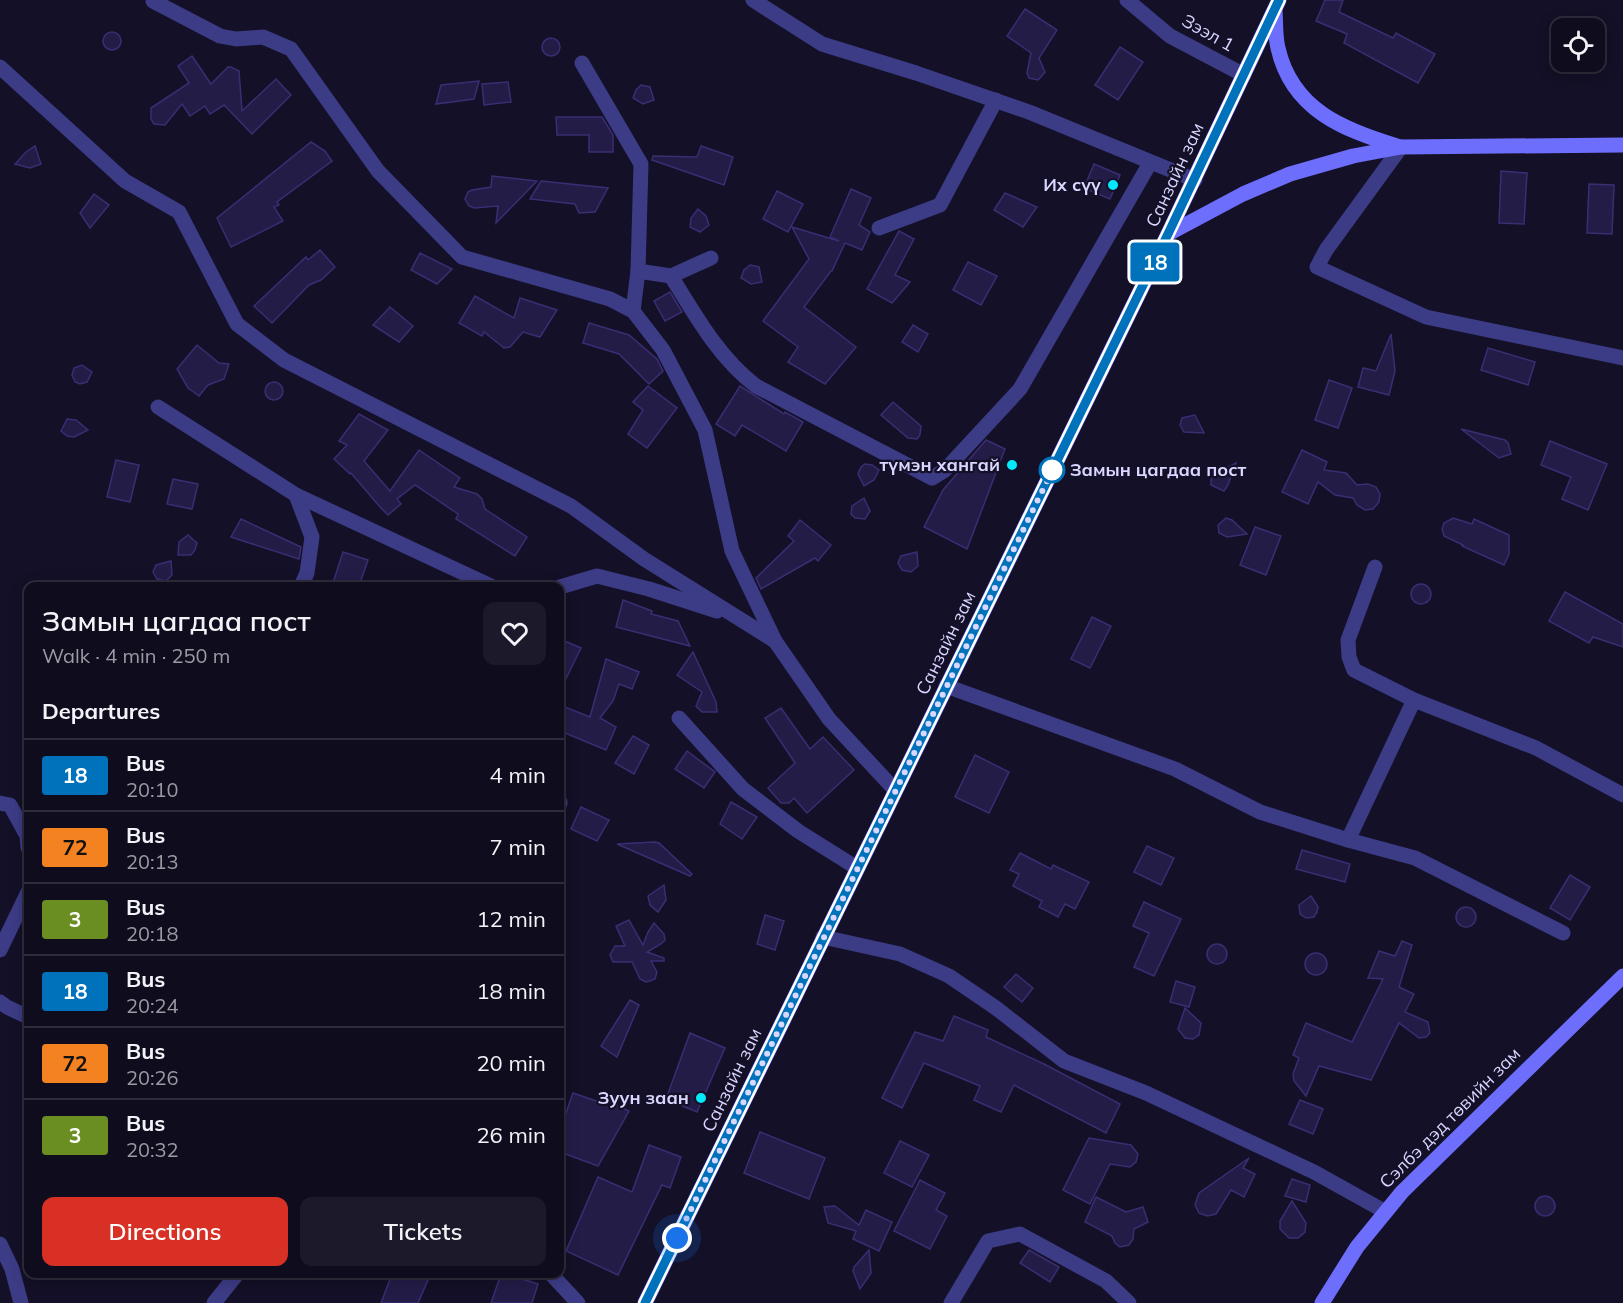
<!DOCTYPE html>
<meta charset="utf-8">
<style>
:root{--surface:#0e0c1d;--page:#1c1a2a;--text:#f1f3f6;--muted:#9b9ba4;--line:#2e2c3b;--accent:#d93025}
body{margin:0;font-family:Mulish,sans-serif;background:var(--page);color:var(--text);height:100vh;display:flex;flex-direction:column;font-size:22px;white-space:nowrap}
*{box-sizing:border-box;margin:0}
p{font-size:20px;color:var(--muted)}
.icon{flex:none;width:33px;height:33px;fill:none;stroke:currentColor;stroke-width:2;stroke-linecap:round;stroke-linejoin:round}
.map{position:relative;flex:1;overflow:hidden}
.panel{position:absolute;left:24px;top:582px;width:540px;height:696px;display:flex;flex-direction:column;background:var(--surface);border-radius:12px;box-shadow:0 3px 15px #0003,0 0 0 2px var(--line)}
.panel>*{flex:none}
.badge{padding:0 12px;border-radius:4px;font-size:21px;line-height:39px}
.buttons{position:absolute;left:1551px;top:18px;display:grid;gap:12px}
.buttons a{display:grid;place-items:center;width:54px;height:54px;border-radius:12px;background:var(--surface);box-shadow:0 3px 15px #0003,0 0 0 2px var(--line);font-size:30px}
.you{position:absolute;width:30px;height:30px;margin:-15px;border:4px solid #fff;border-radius:50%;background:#1a73e8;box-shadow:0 0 0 9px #1a73e833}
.map>.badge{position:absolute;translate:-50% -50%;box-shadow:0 0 0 3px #fff}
h2{padding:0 18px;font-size:22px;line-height:54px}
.round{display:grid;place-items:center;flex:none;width:63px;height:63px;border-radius:12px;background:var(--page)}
.headline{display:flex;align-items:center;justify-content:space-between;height:102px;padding:0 18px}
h1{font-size:28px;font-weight:600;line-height:45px}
.primary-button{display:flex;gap:12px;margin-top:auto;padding:12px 18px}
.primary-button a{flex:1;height:69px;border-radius:12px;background:var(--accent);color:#fff;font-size:24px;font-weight:600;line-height:69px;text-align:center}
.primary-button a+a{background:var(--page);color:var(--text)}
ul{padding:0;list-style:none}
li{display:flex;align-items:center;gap:18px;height:72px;padding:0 18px;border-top:2px solid var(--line)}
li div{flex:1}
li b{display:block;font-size:22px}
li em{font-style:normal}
li .badge{min-width:66px;font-weight:700;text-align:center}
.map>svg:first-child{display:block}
.building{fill:#231c47;stroke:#3a2e73;stroke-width:1.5}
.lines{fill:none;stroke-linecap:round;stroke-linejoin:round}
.street{stroke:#3c3b85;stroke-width:15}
.secondary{stroke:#6e6efd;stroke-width:15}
.line-casing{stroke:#fff;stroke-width:14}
.line{stroke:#0072bc;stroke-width:9}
.walk{stroke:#d9d6ff;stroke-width:6;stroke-dasharray:0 10.8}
.poi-dot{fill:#04eafc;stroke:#131027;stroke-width:2}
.stop-dot{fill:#fff;stroke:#0072bc;stroke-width:3}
.labels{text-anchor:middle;stroke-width:4.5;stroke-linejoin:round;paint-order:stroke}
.street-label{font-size:18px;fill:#d9d6ff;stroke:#131027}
.poi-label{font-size:18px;font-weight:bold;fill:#d9d6ff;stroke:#131027;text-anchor:end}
.stop-label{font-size:18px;font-weight:bold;fill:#d9d6ff;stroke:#131027;text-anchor:start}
</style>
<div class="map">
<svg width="1623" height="1303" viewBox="0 0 1623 1303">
<rect width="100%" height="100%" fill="#131027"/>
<g class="building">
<path d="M1325,0H1343L1339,12L1393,38L1396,33L1435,54L1418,83L1344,43L1347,34L1316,21Z"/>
<path d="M1025,9L1057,30L1039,58L1045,72L1038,80L1029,78L1027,73L1031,53L1007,36Z"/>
<circle cx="112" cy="41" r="9"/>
<circle cx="551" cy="47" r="9"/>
<path d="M1120,47L1143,62L1118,100L1095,85Z"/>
<path d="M192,56L211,84L228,67H231L239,71L242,111L276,79L291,95L252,134L224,105L210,114L205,106L190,116L182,104L165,125L154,124L151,119V108L189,83L178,66Z"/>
<path d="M479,81L474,99L436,104L441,85Z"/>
<path d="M508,82L511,102L484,105L482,84Z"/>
<path d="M641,85L650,87L654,100L643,104L633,98L636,90Z"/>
<path d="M556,117H602L613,135V152H589V135H557Z"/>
<path d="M311,142L325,151L332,161L277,202L279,205L274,207L283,221L231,247L217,218Z"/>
<path d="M35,146L41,164L30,168L15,164L26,152Z"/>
<path d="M701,146L733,157L724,185L652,160L653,156L697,157Z"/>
<path d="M1094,164L1120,175L1110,199L1084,188Z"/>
<path d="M1501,171L1527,173L1524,224L1499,223Z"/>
<path d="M492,176L537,181L496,223L498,206L474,208L469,206L465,199L468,192L472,190L491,187Z"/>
<path d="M541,181L608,188L595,212L579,213L575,204L530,199Z"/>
<path d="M1589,184L1614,185L1612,234L1587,233Z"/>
<path d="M851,189L871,198L859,225L870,232L862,250L845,243L832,271H831L804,307L856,347L825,384L788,362L798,347L763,321L809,259L792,227L839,241L830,237Z"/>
<path d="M777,191L803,204L788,232L763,219Z"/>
<path d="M1005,193L1037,207L1023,227L994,210Z"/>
<path d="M94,194L109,205L90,228L80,213Z"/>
<path d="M698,209L706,216L709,225L700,232L690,227L691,218Z"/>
<path d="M899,231L914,239L895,275L910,282L892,303L867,289Z"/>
<path d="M320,250L335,267L321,280L309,285L272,323L254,306L306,257L308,260Z"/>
<path d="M420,253L452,269L437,284L411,270Z"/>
<path d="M968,262L997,276L981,305L953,290Z"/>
<path d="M750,265L759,267L762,282L751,284L741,278L744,270Z"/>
<path d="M670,292L682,312L665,321L654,301Z"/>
<path d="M475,296L514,318L520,298L557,310L540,337L523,332L510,347L504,348L484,332L482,336L459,323Z"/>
<path d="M390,307L413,326L399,342L373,325Z"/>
<path d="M589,323L629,335L657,359L663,371L649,384L619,354L583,343Z"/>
<path d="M913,325L928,334L918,352L902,342Z"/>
<path d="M1391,334L1395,371L1389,395L1358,387L1363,368L1376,371Z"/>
<path d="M197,345L219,363L229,364L224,379L208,385L199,396L188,388L177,369Z"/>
<path d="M1488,348L1535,362L1528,385L1481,370Z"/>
<path d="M82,365L92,372L87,382L80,384L75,382L72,375L74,368Z"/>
<path d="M1329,380L1352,388L1338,428L1315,420Z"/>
<circle cx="274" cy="391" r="9"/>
<path d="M648,386L677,408L647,448L628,434L643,410L633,402Z"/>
<path d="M740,386L784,414L785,412L803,422L786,451L742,425L735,436L716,424Z"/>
<path d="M893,402L921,426L920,435L917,439L908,438L881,415Z"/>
<path d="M359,414L388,430L364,461L390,491L419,450L460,478L454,487L477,494L482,499L485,509L527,537L515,556L456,519L458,514L415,485L397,499L401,504L388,515L380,507L351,473L350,474L334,459L347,445L339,441Z"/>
<path d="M1195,415L1204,433L1184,432L1180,425L1182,418Z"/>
<path d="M67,419L76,420L88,430L74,437L67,436L61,431Z"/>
<path d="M1461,429L1505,440L1508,443L1511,454L1499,458Z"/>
<path d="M986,440L1005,449L967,549L924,527L943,490Z"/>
<path d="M1550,441L1607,464L1588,510L1562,499L1571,477L1541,465Z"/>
<path d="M1302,450L1327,462L1324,470L1346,473L1357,485L1368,484L1376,487L1380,494L1379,502L1373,509L1365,510L1357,505L1353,498L1335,495L1318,482L1308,504L1282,492Z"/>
<path d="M116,460L139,465L130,502L107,497Z"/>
<path d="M1236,463L1228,485L1224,491L1211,485V480L1214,474Z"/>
<path d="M865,464L872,465L879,470L874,480L864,486L858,474L861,467Z"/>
<path d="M173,479L198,484L192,509L167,504Z"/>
<path d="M864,498L870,511L865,519L855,518L851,514L852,506Z"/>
<path d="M1226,518L1232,520L1247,534L1227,537L1219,533L1218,525Z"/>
<path d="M1453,518L1472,524L1474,519L1509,535V554L1504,565L1462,546L1463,545L1444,536L1442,529L1444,523Z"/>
<path d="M241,519L301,547L299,559L231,537Z"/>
<path d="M800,520L831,545L818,561L815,558L761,589L756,578L794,541L788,536Z"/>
<path d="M1255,527L1281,536L1266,575L1240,565Z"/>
<path d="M188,535L197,543L195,550L191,555H178L179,542Z"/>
<path d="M343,552L368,560L359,586H332Z"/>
<path d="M917,552L918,566L911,572L902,570L898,563L901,556Z"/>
<path d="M171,561L172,575L166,581L157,579L153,572L156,565Z"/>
<circle cx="1421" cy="594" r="10"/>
<path d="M1565,592L1623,624V647L1593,637L1589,643L1549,621Z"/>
<path d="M623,600L652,611L651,614L678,621L690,646L616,627Z"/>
<path d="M1092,617L1111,626L1090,668L1071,659Z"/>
<path d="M560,639L581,648L560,691Z"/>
<path d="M693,652L716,702L717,712H702L696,706L702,692L677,675Z"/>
<path d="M606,659L639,672L632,689L619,684L613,701L600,718L616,727L606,750L560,731V705L590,717Z"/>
<path d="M781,708L810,749L823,737L854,770L807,813L794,798L789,803H781L768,788L795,763L765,718Z"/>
<path d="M633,736L649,745L634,774L615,763Z"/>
<path d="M687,751L715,772L704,788L675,769Z"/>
<path d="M975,755L1009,772L989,813L955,797Z"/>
<path d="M731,802L757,817L742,839L720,824Z"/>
<path d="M581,807L609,820L597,841L571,829Z"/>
<path d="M655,842L659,843L692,874L690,876L617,844Z"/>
<path d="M1147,846L1174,858L1161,885L1134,872Z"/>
<path d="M1302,850L1350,864L1345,882L1296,869Z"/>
<path d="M1020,853L1051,869L1053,865L1089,882L1075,909L1065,904L1058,917L1039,907L1042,901L1013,886L1019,874L1010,870Z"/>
<path d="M1570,875L1590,887L1570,920L1550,908Z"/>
<path d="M664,885L666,900L658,912L650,905L648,896Z"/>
<path d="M1311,896L1318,907L1317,912L1314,917L1306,918L1300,914L1299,905Z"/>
<path d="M1144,902L1181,919L1154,976L1134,967L1149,933L1133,926Z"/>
<circle cx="1466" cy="917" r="10"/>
<path d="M765,915L784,921L775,950L757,944Z"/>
<path d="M629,920L643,945L648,932L654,923L664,934L665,940L661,944L647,952L664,958V961H651L657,972L655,979L650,981L646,982L640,979L632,962H613L610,955L615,946H625L616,926Z"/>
<path d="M1402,941L1412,945L1399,987L1414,994L1405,1012L1428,1022L1430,1033L1426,1037L1419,1038L1399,1023L1371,1080L1319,1066L1306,1096L1294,1081L1293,1074L1299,1058L1293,1055L1306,1023L1352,1042L1383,979L1368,978L1379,951L1395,956Z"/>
<circle cx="1217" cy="954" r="10"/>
<circle cx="1316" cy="964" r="11"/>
<path d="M1016,974L1033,988L1022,1002L1004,987Z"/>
<path d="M1176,981L1195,987L1189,1007L1170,1002Z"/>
<path d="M630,1000L639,1005L617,1057L601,1046Z"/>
<path d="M1185,1008L1201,1023L1199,1035L1193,1039L1185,1038L1178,1029Z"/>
<path d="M954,1016L988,1030L986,1037L1044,1064L1120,1104L1106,1133L1014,1085L1001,1112L974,1100L980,1086L924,1063L902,1108L882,1098L915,1032L943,1041Z"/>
<path d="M690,1033L725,1048L697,1112L666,1099Z"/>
<path d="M573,1093L599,1102L601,1097L629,1111L598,1166L560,1152V1130Z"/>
<path d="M1300,1100L1323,1109L1313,1134L1289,1124Z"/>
<path d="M760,1132L825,1158L809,1199L744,1173Z"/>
<path d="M1089,1138L1131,1145L1138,1154L1136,1162L1130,1167L1110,1164L1090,1204L1063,1190Z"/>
<path d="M900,1141L929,1155L912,1187L884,1173Z"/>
<path d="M649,1145L681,1157L670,1188L662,1185L618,1275L566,1251L598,1177L632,1192Z"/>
<path d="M1249,1158L1243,1168L1255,1174L1244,1197L1231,1190L1216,1214L1207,1216L1199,1213L1195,1205L1199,1193Z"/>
<path d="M1292,1179L1310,1185L1306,1202L1285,1196Z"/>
<path d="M920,1180L945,1193L936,1210L947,1216L930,1249L894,1231Z"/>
<circle cx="1545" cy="1206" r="10"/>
<path d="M1096,1197L1126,1212L1143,1207L1148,1222L1134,1229L1133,1239L1129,1245L1120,1247L1115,1243L1112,1236L1085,1222Z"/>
<path d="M1292,1201L1306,1223L1305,1232L1298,1238H1289L1280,1229V1221Z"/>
<path d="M835,1206L859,1225L866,1210L892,1222L879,1251L853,1239L856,1231L828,1223L824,1207Z"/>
<path d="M869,1250L871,1273L860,1289L853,1271L854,1267Z"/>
<path d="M1029,1250L1059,1267L1050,1282L1020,1263Z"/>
<path d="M392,1274H411L428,1280L418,1303H381Z"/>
<path d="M501,1274H506L538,1284L532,1303H491Z"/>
</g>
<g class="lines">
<g class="street">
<path d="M753,0L822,44L916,73L1029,112L1195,180"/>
<path d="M1127,0L1170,36L1244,75"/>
<path d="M153,1L220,36L236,39L263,37L291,49L378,171L462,257L610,299L633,311L663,350L705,430L732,551L775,641"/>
<path d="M582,63L641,164L638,271L633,311"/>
<path d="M0,67L125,181L179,212L237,324L284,360L571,506L644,559L775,641"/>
<path d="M1401,147L1326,250L1317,267L1426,317L1623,358"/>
<path d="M879,228L940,205L996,100"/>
<path d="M638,271L671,276L711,258"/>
<path d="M671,276C695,315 719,358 756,386L932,478L945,470L1020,389L1150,163"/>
<path d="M158,407L296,495L491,586"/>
<path d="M296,495L312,537L307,573L301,586"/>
<path d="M1375,567L1348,640L1349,657L1354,670L1414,700L1536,748L1623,795"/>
<path d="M560,587L597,576L649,589L717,611"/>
<path d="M768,636L775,641L829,719L895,790"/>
<path d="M946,686L1175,769L1260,812L1348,840L1415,858L1563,933"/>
<path d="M679,718L743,789L798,831L857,868"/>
<path d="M0,803L10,805L27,836L28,848"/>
<path d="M560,803V802"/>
<path d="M1348,840L1414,700"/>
<path d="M823,937L900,954L949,976L996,1008L1064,1061L1146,1093L1314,1172L1384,1211"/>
<path d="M0,950L28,892"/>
<path d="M0,1002L7,1007L28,1017"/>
<path d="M0,1244L12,1269L21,1303"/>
<path d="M551,1274L578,1303"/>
<path d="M214,1303L237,1274"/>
<path d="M951,1303L988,1241L1020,1234L1106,1281L1129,1303"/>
</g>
<g class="secondary">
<path d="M1275,11C1276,23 1275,37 1278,48C1292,110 1344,130 1397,146"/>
<path d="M1168,234L1243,194L1290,174L1353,156L1401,147L1623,145"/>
<path d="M645,1303L1168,234L1279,0"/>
<path d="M1322,1303L1357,1247L1402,1192L1623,976"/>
</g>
</g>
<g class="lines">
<defs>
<path id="line" d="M645,1303L1168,234L1279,0"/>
</defs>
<use href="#line" class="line-casing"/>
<use href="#line" class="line"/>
<path class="walk" d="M677,1238L1053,469L1052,470"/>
</g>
<g class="poi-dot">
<circle cx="1113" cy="185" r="6"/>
<circle cx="1012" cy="465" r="6"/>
<circle cx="701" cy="1098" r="6"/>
</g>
<circle class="stop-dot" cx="1052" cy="470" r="12"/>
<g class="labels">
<g class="street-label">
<text transform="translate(1208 33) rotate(29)" y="6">Зээл 1</text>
<text transform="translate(1175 175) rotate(-65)" y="6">Санзайн зам</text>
<text transform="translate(946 643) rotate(-64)" y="6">Санзайн зам</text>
<text transform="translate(732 1080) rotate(-64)" y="6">Санзайн зам</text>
<text transform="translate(1450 1118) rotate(-45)" y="6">Сэлбэ дэд төвийн зам</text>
</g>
<g class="poi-label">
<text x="1101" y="191">Их сүү</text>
<text x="1000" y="471">түмэн хангай</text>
<text x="689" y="1104">Зуун заан</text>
</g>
<g class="stop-label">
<text x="1070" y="476">Замын цагдаа пост</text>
</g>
</g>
</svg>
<div class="buttons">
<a><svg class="icon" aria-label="locate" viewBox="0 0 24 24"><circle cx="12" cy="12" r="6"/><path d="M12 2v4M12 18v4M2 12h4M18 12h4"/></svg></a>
</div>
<div class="you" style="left:677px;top:1238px"></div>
<b class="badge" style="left:1155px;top:262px;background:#0072bc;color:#fff">18</b>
<section class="panel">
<div class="headline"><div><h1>Замын цагдаа пост</h1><p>Walk · 4 min · 250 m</p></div><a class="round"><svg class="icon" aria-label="heart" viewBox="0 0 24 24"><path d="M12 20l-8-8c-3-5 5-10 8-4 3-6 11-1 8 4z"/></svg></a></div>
<h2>Departures</h2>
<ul>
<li><span class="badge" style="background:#0072bc;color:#fff">18</span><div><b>Bus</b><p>20:10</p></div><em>4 min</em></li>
<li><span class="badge" style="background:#f58220;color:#111">72</span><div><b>Bus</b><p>20:13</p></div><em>7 min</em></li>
<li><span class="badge" style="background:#6b8e23;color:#fff">3</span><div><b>Bus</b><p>20:18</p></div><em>12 min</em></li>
<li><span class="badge" style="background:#0072bc;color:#fff">18</span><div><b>Bus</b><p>20:24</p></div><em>18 min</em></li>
<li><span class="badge" style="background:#f58220;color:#111">72</span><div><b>Bus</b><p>20:26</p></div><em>20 min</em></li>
<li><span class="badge" style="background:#6b8e23;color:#fff">3</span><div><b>Bus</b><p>20:32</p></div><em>26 min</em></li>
</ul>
<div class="primary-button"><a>Directions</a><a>Tickets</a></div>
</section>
</div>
